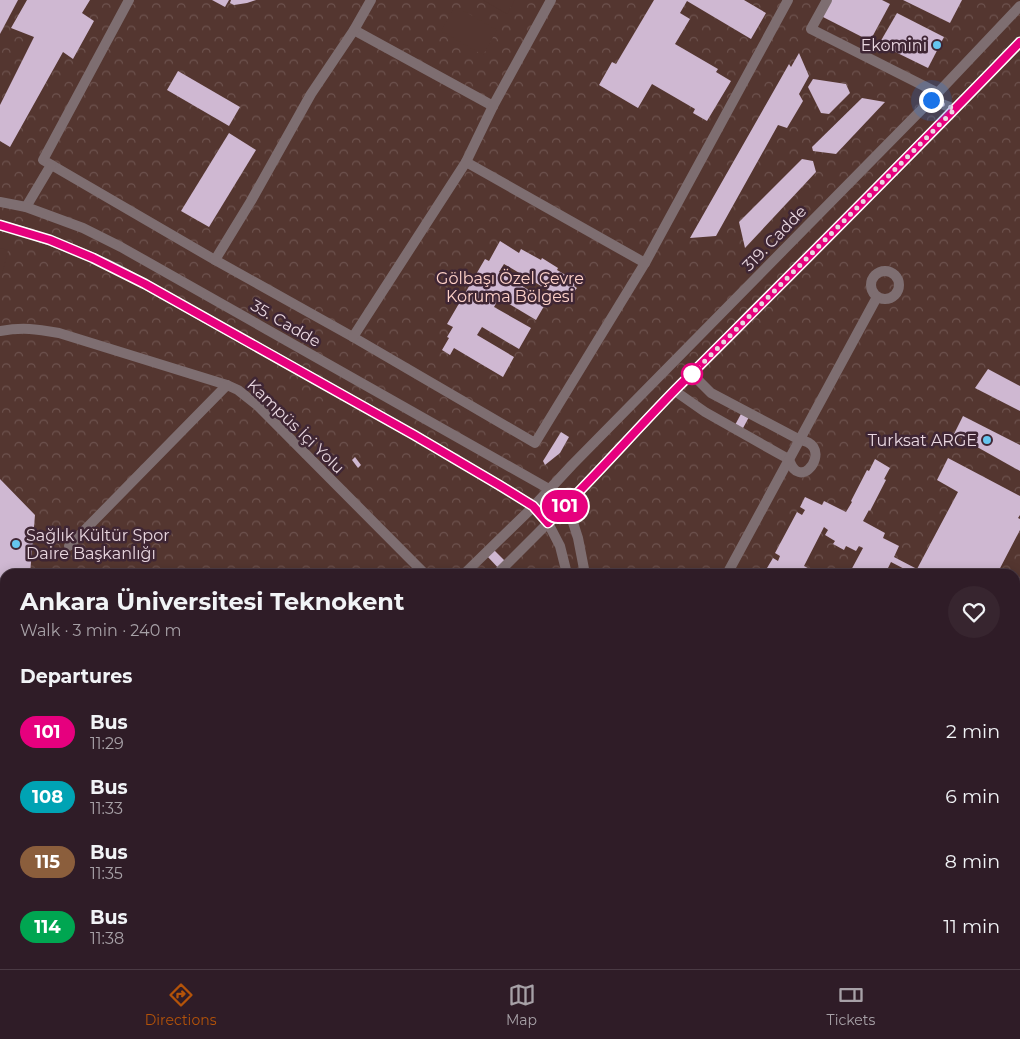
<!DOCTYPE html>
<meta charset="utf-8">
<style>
:root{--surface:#2f1c27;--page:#37252f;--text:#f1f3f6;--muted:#a7a1a7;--line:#4a3a44;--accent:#b45309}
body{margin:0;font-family:Montserrat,sans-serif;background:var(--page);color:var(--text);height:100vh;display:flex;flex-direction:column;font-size:19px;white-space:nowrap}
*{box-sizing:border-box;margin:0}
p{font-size:16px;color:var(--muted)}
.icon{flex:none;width:28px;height:28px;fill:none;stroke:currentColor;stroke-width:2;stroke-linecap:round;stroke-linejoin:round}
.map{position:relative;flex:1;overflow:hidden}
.drawer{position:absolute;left:0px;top:569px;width:1020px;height:401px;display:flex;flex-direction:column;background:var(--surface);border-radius:15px 15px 0 0;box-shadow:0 2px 12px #0003,0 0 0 1px var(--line)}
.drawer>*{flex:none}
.badge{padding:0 10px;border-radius:16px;font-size:18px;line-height:32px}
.you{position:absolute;width:25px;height:25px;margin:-12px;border:4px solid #fff;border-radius:50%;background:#1a73e8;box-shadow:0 0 0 8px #1a73e833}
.map>.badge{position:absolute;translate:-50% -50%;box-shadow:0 0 0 2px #fff}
h2{padding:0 20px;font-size:19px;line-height:45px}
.round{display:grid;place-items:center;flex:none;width:52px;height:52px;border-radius:26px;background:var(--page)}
.overview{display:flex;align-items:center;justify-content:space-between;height:85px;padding:0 20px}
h1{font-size:24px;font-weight:700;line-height:38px}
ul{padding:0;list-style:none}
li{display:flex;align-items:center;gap:15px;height:65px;padding:0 20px}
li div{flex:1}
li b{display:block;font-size:19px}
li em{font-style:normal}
li .badge{min-width:55px;font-weight:700;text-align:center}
.tab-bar{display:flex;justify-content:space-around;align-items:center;height:70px;border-top:1px solid var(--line);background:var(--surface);font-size:14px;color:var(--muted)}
.tab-bar a{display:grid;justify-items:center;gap:2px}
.tab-bar .on{color:var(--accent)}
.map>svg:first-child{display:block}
.park{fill:url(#park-crowns);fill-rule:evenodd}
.garden{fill:#543630}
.building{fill:#cfb8d2}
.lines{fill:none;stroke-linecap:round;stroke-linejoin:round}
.minor{stroke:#7e6e71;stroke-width:10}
.tertiary{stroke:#7e6e71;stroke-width:10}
.line-casing{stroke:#fff;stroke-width:11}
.line{stroke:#e6007e;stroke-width:8}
.walk{stroke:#e9d7e0;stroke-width:5;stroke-dasharray:0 9}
.poi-dot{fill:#65c5ee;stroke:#3f2634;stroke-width:2}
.stop-dot{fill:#fff;stroke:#e6007e;stroke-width:2.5}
.labels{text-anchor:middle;stroke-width:5;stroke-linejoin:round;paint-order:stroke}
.poi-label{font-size:16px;fill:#e9d7e0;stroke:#3f2634;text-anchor:end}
.street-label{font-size:16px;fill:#e9d7e0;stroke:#3f2634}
.park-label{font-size:16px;fill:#fed1c8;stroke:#3f2634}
</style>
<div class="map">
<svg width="1020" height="969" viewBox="0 0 1020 969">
<defs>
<pattern id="park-crowns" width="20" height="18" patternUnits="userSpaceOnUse" patternTransform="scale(1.25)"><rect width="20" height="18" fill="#543630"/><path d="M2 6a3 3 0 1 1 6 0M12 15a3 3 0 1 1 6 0" fill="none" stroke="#6d524e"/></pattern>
</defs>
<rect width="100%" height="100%" fill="#3f2634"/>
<path class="park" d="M0,0H1020V969H0ZM5,574H1015V965H5Z"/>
<g class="garden">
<path d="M483,0H515L507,14Z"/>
<path d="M455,6L497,30L483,55L441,31Z"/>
<path d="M0,248L8,250L2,275H0Z"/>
</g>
<g class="building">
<path d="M0,0H18L0,34Z"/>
<path d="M27,0H90L82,13L94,21L73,59L63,52L10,147L0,141V105L34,37L11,28Z"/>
<path d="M212,0H229L225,7Z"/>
<path d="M231,0H256L247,3L234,5L230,3Z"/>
<path d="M654,0H744L766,13L751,39L687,1L680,13L690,19L675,44L718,69L716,72L731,81L707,121L693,113L695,109L652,84L638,108L599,85L612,62L616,64Z"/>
<path d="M829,0H882L890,4L870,41L821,16Z"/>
<path d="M903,0H962L950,23Z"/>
<path d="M897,13L944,37L928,68L879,44Z"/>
<path d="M799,53L809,76L799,94L803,101L787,128L778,125L716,236L690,238L789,64L791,67Z"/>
<path d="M178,71L240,107L229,126L167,90Z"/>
<path d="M813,79L846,84L850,93L829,114L821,113L808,87Z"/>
<path d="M862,98L885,102L836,154L813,151L812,147Z"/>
<path d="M229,133L256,150L209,227L181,211Z"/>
<path d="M802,159L813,161L816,172L745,248L739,222Z"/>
<path d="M500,241L519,253L521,249L541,260L542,258L558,268L557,270L576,281L574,286L577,288L573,293L572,292L569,296L565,294L563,299L504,264L499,272L547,301L536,320L499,298L494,307L531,328L519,349L482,327L477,335L514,357L503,377L454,348L450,355L442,350L449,338L447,337L453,327L447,324L485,259L489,261Z"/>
<path d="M988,369L1020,386V411L975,388Z"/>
<path d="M742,412L749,417L742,430L735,425Z"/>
<path d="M963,416L1020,445V471L954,434Z"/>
<path d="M561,432L569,437L560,453L545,465L543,461Z"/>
<path d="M355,457L361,465L358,468L352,460Z"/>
<path d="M948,458L1020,496V515L1018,518L1020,519V530L997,574H914L891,562L885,574H849L863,548L859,546L856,551L846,546L844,550L833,544L835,541L825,535L828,530L824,527L804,566L819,574H778L767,568L773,558L778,561L780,556L775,553L797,512L802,515L805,510L800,507L805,497L822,505L824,501L846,512L852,502L851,501L867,470L869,471L875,459L890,468L884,479L886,480L870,511L869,510L863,521L885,533L883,538L899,546L894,557L917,569L958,492L937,480Z"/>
<path d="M0,479L35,515L30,574H5V596L0,601Z"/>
<path d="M494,550L509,565L502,572L487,556Z"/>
<path d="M1020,645V688L1018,686L1015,690V651Z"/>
<path d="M1020,702V726L1015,723V708Z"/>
<path d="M1015,777L1020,780V786L1015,794Z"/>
<path d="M1015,914L1020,919V921L1015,925Z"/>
<path d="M1020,932V960L1015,964V936Z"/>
<path d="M945,965H959L954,969H949Z"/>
<path d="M972,965H988L991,969H966Z"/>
</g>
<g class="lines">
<g class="minor">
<path d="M129,0L43,160L215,260L353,337L535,443L645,263L788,0"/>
<path d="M827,0L811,29L938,93"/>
<path d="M354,30L493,106"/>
<path d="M466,162L645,263"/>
<path d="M26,207L51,165"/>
<path d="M215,260L251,201L311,94L354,30L371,0"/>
<path d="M0,331C23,327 36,329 59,333L227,385L238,390L257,405L425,574"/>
<path d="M353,337L466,162L493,106L551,0"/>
<path d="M69,546L227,385"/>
<path d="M464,574L533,507"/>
<path d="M497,574L548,523"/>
<path d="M1015,871L1020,863"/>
<path d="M1015,888L1020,895"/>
<path d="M928,965L931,969"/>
<path d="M11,969L15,965"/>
<path d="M507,969L510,965"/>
<path d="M858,969L866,965"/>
</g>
<g class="tertiary">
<path d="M931,100L955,109"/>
<path d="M0,202L26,207L83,228L121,247L549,489L567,504L578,538L585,574"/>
<path d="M0,225C40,235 79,251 116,268L414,435L516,495L533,507L548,523L560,546L567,574"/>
<circle cx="885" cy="285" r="14"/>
<path d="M675,391L705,412L783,456C784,456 788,459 789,460C792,465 792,470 799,472C812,476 828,444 800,440L711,393L692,374"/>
<path d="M533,507L572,465L931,100L1020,6"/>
<path d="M548,523C592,480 633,433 676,389C791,274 907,159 1020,42"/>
<path d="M727,574L877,297"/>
<path d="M700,965L704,969"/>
<path d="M716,965L720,969"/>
</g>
</g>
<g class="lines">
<defs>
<path id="line" d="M0,225L50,240L93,258L145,284L414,435L499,485L533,506L548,523C592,480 633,433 676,389C791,274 907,159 1020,42"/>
</defs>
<use href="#line" class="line-casing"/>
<use href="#line" class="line"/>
<path class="walk" d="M692,374L955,109L931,100"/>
</g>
<g class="poi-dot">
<circle cx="937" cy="45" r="5"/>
<circle cx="987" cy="440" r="5"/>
<circle cx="16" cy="544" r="5"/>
</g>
<circle class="stop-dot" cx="692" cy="374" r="10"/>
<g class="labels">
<g class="poi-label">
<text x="927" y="51">Ekomini</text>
<text x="977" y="446">Turksat ARGE</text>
<text x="26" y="541" text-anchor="start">Sağlık Kültür Spor<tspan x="26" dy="18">Daire Başkanlığı</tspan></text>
</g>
<g class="street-label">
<text transform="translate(774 238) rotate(-46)" y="6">319. Cadde</text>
<text transform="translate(286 323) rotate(30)" y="6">35. Cadde</text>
<text transform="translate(296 426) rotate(44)" y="6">Kampüs İçi Yolu</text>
</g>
<g class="park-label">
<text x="510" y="284">Gölbaşı Özel Çevre<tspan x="510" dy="18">Koruma Bölgesi</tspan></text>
</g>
</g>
</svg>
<div class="you" style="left:931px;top:100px"></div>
<b class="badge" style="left:565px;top:506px;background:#e6007e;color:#fff">101</b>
<section class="drawer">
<div class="overview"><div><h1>Ankara Üniversitesi Teknokent</h1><p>Walk · 3 min · 240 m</p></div><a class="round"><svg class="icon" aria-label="heart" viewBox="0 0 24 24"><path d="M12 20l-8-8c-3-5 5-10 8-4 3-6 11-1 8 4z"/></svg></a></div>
<h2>Departures</h2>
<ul>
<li><span class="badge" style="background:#e6007e;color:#fff">101</span><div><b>Bus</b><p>11:29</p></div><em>2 min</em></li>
<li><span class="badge" style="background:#00a3b4;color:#fff">108</span><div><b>Bus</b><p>11:33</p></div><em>6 min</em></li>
<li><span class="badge" style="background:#8b5e3c;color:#fff">115</span><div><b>Bus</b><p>11:35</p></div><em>8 min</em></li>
<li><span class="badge" style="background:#00a651;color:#fff">114</span><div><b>Bus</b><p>11:38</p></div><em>11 min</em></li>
</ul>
</section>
</div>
<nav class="tab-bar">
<a class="on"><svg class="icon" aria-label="directions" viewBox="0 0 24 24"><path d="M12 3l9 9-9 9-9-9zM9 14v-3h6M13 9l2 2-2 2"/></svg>Directions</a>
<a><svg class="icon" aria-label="map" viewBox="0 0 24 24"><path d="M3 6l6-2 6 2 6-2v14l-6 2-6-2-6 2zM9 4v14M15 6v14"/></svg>Map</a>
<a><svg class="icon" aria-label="tickets" viewBox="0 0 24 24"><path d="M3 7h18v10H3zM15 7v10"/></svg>Tickets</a>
</nav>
